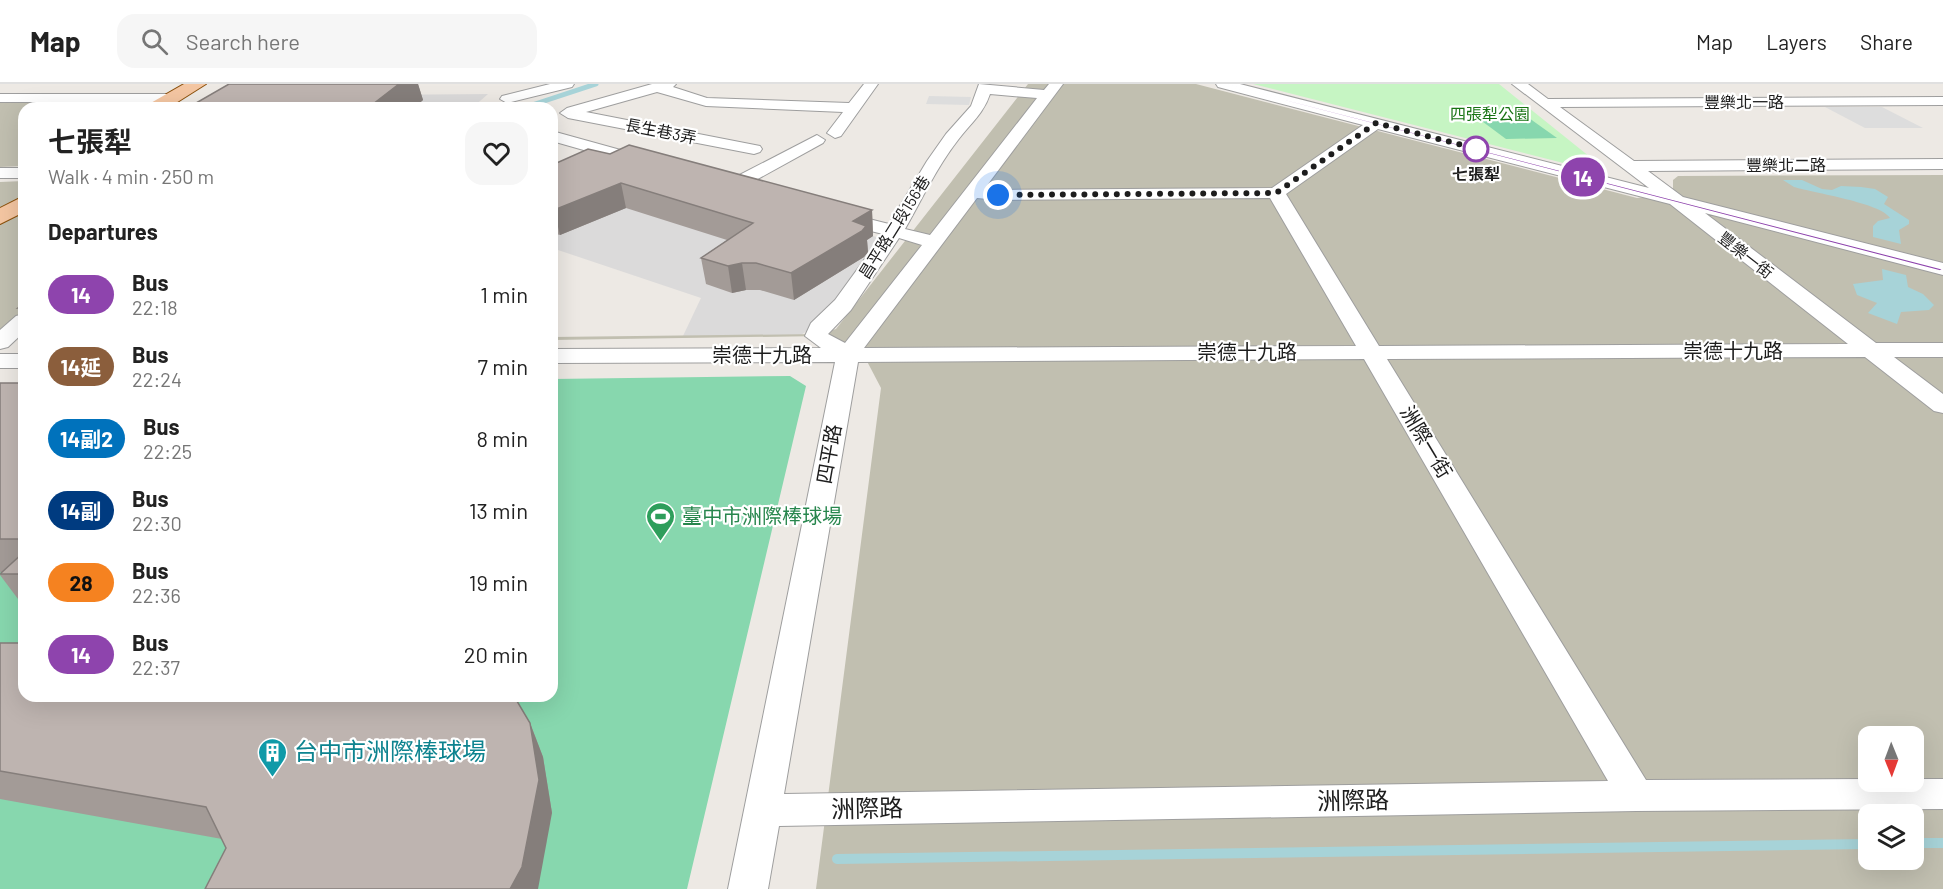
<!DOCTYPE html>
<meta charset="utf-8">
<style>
:root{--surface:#fff;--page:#f6f6f6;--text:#222;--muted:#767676;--line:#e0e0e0}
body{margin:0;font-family:Barlow,"Noto Sans TC",sans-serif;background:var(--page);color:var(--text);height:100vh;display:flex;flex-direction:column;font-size:22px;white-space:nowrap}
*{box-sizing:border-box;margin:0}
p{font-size:20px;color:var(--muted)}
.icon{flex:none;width:33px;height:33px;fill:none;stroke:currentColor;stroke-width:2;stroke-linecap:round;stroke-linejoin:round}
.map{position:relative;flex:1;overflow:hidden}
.panel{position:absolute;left:18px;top:18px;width:540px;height:600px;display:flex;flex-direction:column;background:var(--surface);border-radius:18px;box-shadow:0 6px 24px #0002}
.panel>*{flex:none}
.badge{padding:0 12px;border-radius:20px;font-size:21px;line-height:39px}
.needle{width:39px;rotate:179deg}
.buttons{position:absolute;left:1858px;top:642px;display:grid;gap:12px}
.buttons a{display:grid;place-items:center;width:66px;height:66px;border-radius:12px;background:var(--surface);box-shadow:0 6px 24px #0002;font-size:30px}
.you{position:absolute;width:30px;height:30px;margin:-15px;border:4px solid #fff;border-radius:50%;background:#1a73e8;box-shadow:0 0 0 9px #1a73e833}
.map>.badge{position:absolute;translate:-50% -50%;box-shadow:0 0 0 3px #fff}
h2{padding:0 30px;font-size:22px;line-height:54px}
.round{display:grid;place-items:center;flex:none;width:63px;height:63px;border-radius:18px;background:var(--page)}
.overview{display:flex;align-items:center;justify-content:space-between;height:102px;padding:0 30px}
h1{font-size:28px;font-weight:700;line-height:45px}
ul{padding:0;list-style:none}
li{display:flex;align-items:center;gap:18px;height:72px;padding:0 30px}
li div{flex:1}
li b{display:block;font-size:22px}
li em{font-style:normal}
li .badge{min-width:66px;font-weight:700;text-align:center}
header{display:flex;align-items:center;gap:36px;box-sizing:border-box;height:84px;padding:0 30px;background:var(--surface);border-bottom:2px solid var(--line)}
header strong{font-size:28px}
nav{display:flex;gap:33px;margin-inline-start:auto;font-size:21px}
.search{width:420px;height:54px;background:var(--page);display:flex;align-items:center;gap:15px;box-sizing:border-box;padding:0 21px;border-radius:18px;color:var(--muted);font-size:22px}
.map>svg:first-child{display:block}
.residential{fill:#dbdada}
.construction{fill:#c1bfb0;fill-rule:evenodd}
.park{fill:#c6f5c3}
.pitch{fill:#87d7ae}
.parking{fill:#ddd}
.water{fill:#a7d3d8}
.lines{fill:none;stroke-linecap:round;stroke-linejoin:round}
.stream-far1{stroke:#a7d3d8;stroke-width:5}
.stream{stroke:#a7d3d8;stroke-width:10}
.minor-casing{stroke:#9e9e9e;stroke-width:2}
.major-casing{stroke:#8b500b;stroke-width:2}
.minor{fill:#fff;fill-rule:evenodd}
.major{fill:#f4c6a2;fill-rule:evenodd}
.wall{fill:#a39b97}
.shaded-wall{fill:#857e7b}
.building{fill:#beb4b0;stroke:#857e7b;stroke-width:1.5}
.line{fill:#8e44ad;stroke:#fff;stroke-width:1.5}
.walk{stroke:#1d1d1d;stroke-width:6;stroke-dasharray:0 10.8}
.stop-dot{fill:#fff;stroke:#8e44ad;stroke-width:3}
.labels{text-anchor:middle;stroke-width:4.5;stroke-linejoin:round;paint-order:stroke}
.far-street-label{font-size:16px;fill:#1d1d1d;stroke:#fff}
.far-park-label{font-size:16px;fill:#187313;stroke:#fff}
.far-stop-label{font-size:16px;font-weight:bold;fill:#1d1d1d;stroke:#fff}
.street-label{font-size:20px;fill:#1d1d1d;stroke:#fff}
.leisure-label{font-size:20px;fill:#27864d;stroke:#fff;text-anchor:start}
.near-culture-label{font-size:24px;fill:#0d838f;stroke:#fff;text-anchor:start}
.near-street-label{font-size:24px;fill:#1d1d1d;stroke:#fff}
</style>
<header>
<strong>Map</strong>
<div class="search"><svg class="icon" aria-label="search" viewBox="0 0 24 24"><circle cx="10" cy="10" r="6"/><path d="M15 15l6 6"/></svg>Search here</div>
<nav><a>Map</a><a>Layers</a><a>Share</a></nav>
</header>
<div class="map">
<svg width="1943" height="805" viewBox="0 0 1943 805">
<rect width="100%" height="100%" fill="#ede9e4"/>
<g class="residential">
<path d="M488,10L472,24H357L373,11Z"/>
<path d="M552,104L807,132L883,155L826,233L801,251L683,252L701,214L552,164Z"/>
</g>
<g class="construction">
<path d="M1028,0H1196L1637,114L1673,109V96L1678,92L1943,91V805H816L881,304L859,262L821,252L552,256V253L819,250L836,245ZM1869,652H1914V698H1869ZM1869,730H1914V776H1869Z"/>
<path d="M0,18L136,19L140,22L136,24H24V82L0,83Z"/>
<path d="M24,97V255H0V98Z"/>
</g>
<path class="park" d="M1253,0H1499L1600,81L1592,86L1587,85Z"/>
<g class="pitch">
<path d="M1519,27L1557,54L1506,55L1471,29Z"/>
<path d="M790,292L806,302L687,805H0V300H24V612H552V295Z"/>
</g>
<g class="parking">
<path d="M929,12L971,13L969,21L926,20Z"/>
<path d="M1825,23H1882L1923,44H1865Z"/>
</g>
<g class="water">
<path d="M1783,96H1802L1822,105L1832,106L1841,102L1861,103L1875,105L1888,113L1884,120L1909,136V140L1899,146L1901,160L1873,153V142L1878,137L1890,134C1881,119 1814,109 1794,103Z"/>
<path d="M1882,185L1906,191L1908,203L1923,210L1934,221L1929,226L1901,228L1897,240L1868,229L1877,219L1857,211L1853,200L1883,196Z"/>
</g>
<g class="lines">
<path class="stream-far1" d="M523,24L596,0"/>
<g class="stream">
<path d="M1914,759H1943"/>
<path d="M837,775L1869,760"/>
</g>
<defs>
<g id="minor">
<path d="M550,0H574L572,3L507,19L500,15L502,12Z"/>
<path d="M652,0H676L673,3L707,14L849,19L864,0H878L841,52L835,54L827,49L843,28L706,22L657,8L586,28L760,62L762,65L760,68L754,70L568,34L560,29L567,24Z"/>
<path d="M979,0L1044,6L1049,0H1063L985,104L998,106L1272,104L1363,41L1218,3L1216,0H1240L1649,104L1512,0H1528L1548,15L1943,13V21L1560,23L1634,77L1943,75V85L1648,87L1683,113L1943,179V191L1705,129L1876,259H1943V273H1894L1943,310V329L1934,327L1865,273L1387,275L1646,696L1869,695V698H1914V695H1943V725L1636,727L779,742L768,805H728L835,278L552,279V265L821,264L805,252L811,239L835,216L883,150L830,137L828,133L830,129L837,127L889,140L927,77L946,50L971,22ZM990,10L1037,14L930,151L905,145C922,115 937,83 958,56C970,40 984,29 990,10ZM1378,45L1670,120L1848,260L1379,262L1286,110ZM977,114L998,116L1270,114L1356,262L864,264ZM899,154L922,161L845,259L828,250L851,226ZM1364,275L1608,697L784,710L858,278Z"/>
<path d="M0,10H172L179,14L172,18H0Z"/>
<path d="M552,47L653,75L655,79L647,84L552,57Z"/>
<path d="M817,51L825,56L823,59L736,107H724L721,103L724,99Z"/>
<rect x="0" y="84" width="24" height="10"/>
<path d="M24,230V248L8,263L0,265V246L16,232Z"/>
<rect x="0" y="270" width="24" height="14"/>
</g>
<g id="major">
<path d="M184,0H206L168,24H146L149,20Z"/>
<path d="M24,112V128L0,140V124Z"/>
</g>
</defs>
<use href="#minor" class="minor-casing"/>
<use href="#major" class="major-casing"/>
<use href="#minor" class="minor"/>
<use href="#major" class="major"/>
</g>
<g class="wall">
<path d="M229,0H418L423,16L414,24H152L197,21L196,19Z"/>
<path d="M552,81L872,126L873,152L867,156L868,168L864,173L794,216L760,206H746L732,209L706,200L701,174L727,156L626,124L560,151L552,149Z"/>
<path d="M24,220V233L18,224Z"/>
<path d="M0,299H24V523L0,491L3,488H0Z"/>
<path d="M0,559L530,639L543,673L552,729L226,764L222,755L0,715Z"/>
</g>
<g class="shaded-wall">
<path d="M399,0H418L423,16L414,24H375L373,20Z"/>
<path d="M621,99L626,124L560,151L554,126Z"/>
<path d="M872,126L873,152L867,156L868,168L864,173L794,216L791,189L853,137Z"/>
<path d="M742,179L746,206L732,209L728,182Z"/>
<path d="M530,639L543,673L552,729L538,805H510Z"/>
</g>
<g class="building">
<path d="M229,0H399L373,20L196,19Z"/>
<path d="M157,21H206L201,24H152Z"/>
<path d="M629,61L872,126L853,137L866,142L862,147L791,189L756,179H742L728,182L701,174L753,139L621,99L554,126L552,125V81L588,65L610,70Z"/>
<path d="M24,220V224H18Z"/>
<rect x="0" y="299" width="24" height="156"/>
<path d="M24,468V490H0Z"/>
<path d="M0,559H24V612H514L530,639L539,696L522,783L510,805H205L226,764L206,723L0,687Z"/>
</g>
<path class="line" d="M1220,0H1225L1943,185L1940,187Z"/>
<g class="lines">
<path class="walk" d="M998,111L1276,109L1376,39L1482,66L1476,65"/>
</g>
<defs>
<symbol id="stadium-pin" viewBox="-11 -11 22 30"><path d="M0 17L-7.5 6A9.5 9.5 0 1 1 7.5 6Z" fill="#2e9e5b" stroke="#fff"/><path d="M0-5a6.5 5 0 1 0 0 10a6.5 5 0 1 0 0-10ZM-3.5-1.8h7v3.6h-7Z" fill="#fff"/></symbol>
<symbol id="building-pin" viewBox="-11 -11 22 30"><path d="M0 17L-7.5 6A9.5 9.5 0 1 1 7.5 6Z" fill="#0f9aa8" stroke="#fff"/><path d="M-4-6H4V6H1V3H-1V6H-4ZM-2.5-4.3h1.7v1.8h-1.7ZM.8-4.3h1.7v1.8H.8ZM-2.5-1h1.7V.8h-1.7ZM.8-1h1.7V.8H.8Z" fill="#fff"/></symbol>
</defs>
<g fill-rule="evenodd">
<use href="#stadium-pin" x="644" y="416" width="33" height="45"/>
<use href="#building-pin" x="256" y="652" width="33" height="45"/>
</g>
<circle class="stop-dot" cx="1476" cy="65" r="12"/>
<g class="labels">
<g class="far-street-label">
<text x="1744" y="24">豐樂北一路</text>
<text transform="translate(661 47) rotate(11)" y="6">長生巷3弄</text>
<text x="1786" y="87">豐樂北二路</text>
<text transform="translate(894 143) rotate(-58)" y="6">昌平路二段156巷</text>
<text transform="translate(1746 171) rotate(38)" y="6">豐樂一街</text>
</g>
<g class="far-park-label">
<text x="1490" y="36">四張犁公園</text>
</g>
<g class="far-stop-label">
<text x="1476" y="96">七張犁</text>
</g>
<g class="street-label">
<text x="1733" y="274">崇德十九路</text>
<text x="1247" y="275">崇德十九路</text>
<text x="762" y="278">崇德十九路</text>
<text transform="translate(1426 358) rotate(59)" y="7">洲際一街</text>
<text transform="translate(829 370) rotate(-80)" y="7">四平路</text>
</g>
<g class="leisure-label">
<text x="682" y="439">臺中市洲際棒球場</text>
</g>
<g class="near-culture-label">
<text x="294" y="676">台中市洲際棒球場</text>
</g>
<g class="near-street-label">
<text transform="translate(1353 717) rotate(-1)" y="8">洲際路</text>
<text transform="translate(867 725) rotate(-1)" y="8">洲際路</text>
</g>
</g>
</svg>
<div class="buttons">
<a><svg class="needle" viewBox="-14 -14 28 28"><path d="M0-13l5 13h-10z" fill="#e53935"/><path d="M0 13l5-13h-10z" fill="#767676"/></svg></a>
<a><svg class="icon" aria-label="layers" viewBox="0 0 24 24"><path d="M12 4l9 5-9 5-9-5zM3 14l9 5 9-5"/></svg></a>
</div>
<div class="you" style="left:998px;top:111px"></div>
<b class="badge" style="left:1583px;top:93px;background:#8e44ad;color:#fff">14</b>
<section class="panel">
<div class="overview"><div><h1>七張犁</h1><p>Walk · 4 min · 250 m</p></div><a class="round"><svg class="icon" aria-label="heart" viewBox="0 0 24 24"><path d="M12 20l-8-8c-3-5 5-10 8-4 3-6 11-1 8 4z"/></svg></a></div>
<h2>Departures</h2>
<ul>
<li><span class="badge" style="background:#8e44ad;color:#fff">14</span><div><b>Bus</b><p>22:18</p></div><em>1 min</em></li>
<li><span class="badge" style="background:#8b5e3c;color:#fff">14延</span><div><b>Bus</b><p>22:24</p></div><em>7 min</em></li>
<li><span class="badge" style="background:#0072bc;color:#fff">14副2</span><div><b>Bus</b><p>22:25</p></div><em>8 min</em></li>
<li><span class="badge" style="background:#003b80;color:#fff">14副</span><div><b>Bus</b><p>22:30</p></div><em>13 min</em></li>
<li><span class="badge" style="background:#f58220;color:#111">28</span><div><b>Bus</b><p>22:36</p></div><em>19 min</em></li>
<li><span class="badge" style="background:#8e44ad;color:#fff">14</span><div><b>Bus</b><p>22:37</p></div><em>20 min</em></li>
</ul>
</section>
</div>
